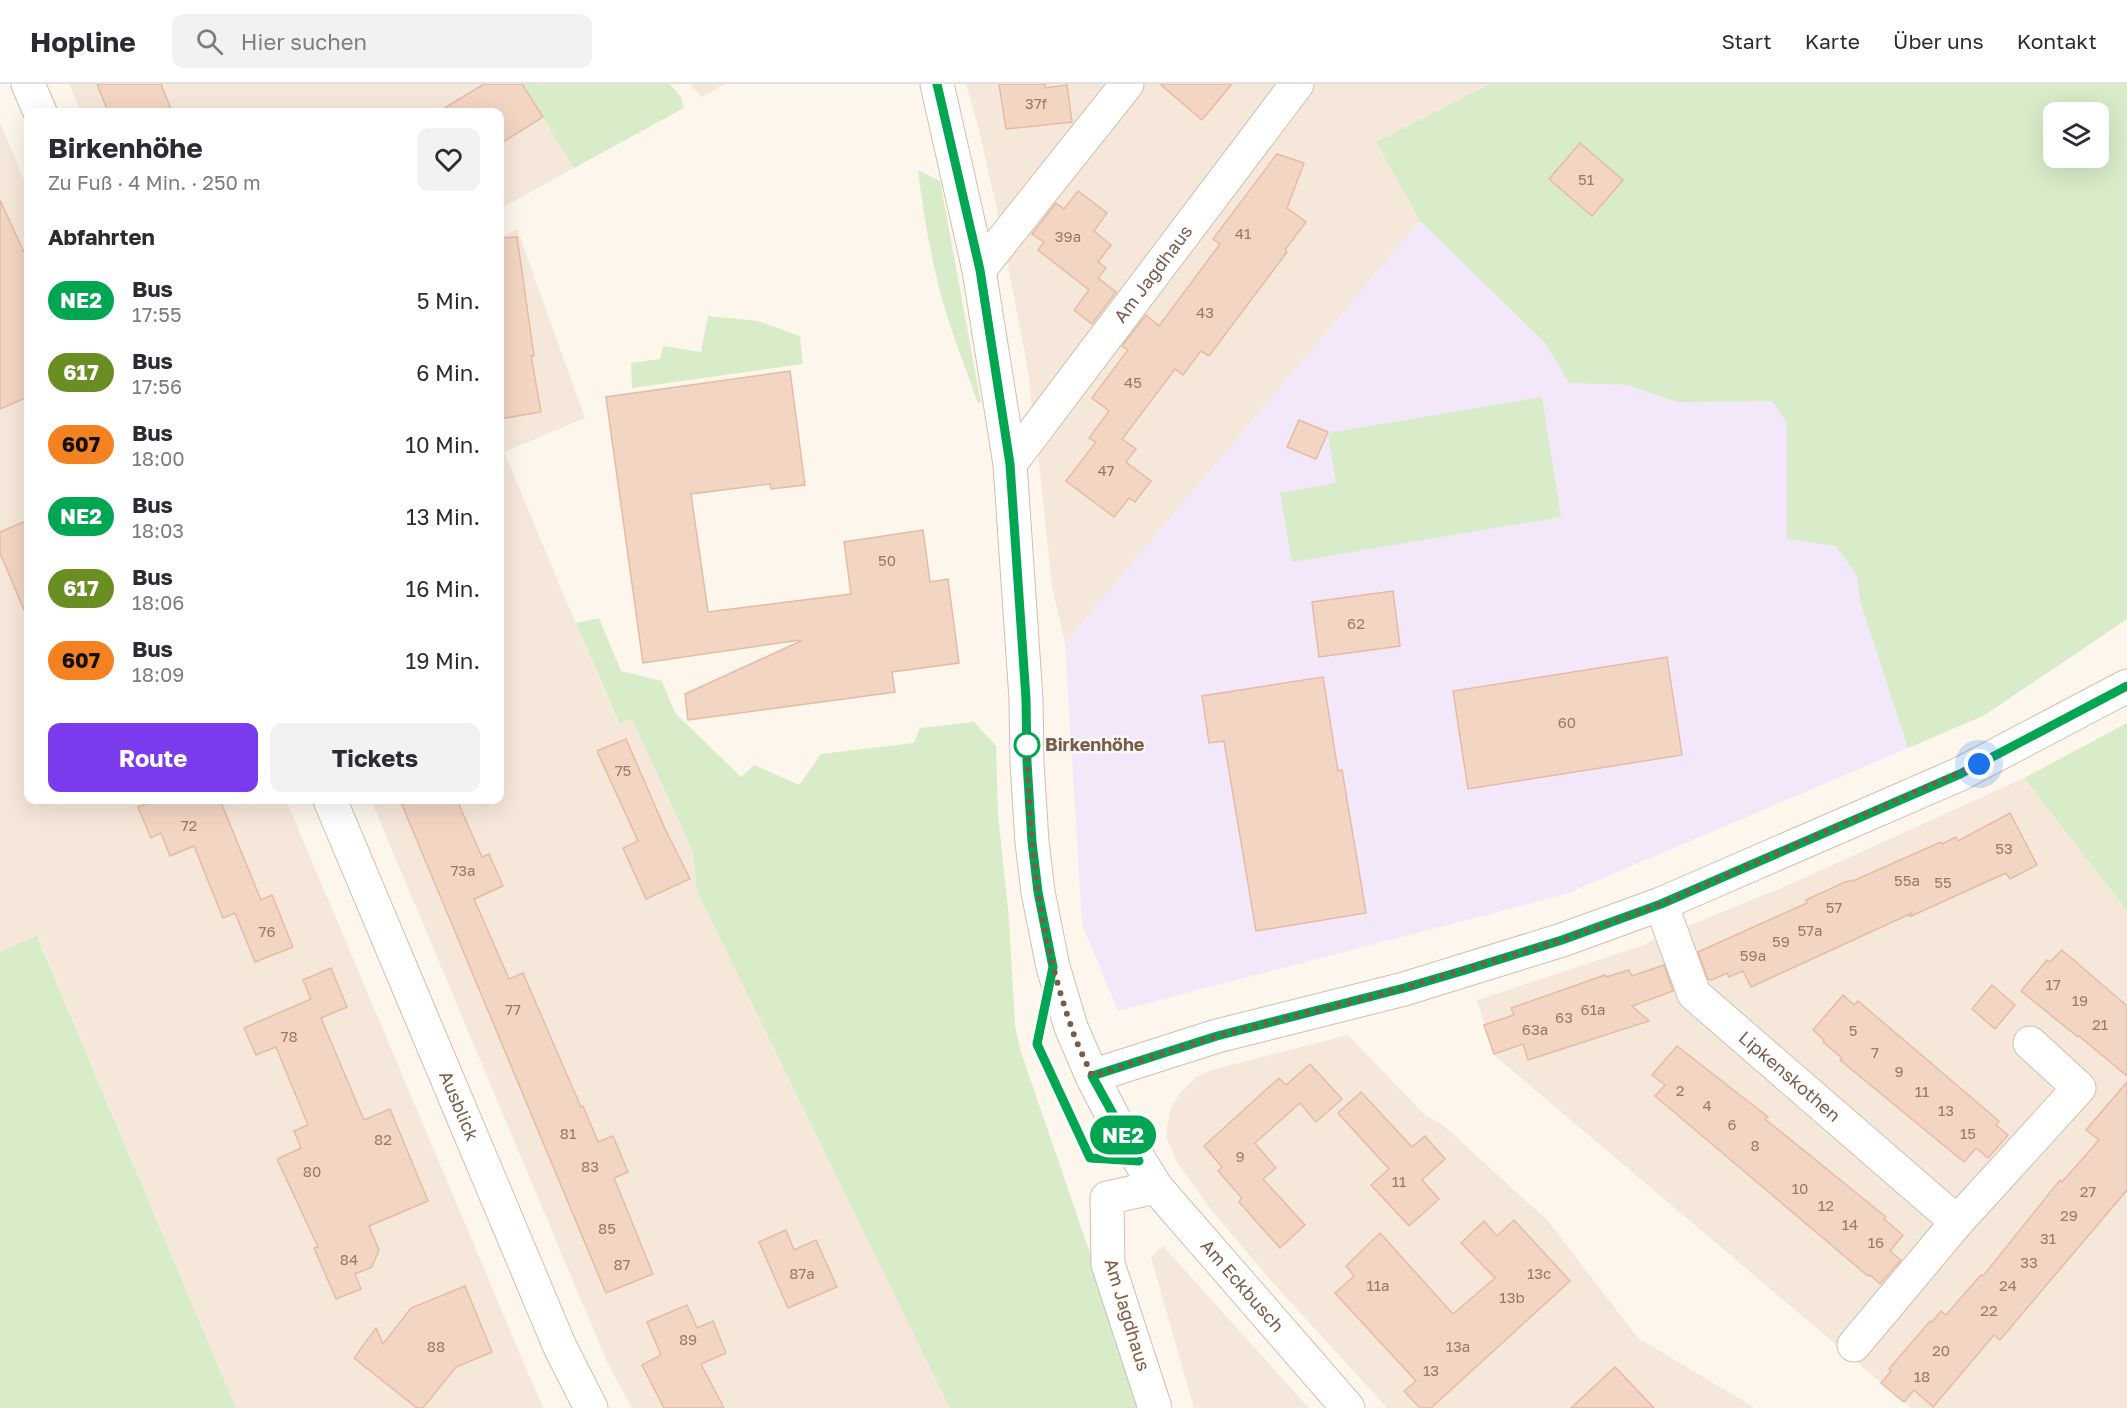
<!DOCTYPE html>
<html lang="de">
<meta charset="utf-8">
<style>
:root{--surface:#fff;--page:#f2f2f3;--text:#2b2b33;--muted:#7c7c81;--line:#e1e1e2;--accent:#7c3aed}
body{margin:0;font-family:"Golos Text",sans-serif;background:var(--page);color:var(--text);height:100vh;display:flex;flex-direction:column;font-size:22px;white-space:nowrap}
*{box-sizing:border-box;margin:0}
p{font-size:20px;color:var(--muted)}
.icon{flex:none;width:33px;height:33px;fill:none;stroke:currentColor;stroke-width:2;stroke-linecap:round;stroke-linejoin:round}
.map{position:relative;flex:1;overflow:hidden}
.panel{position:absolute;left:24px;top:24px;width:480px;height:696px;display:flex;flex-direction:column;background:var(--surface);border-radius:12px;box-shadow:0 6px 24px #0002}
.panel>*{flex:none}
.badge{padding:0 12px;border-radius:20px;font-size:21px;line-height:39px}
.fabs{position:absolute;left:2043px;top:18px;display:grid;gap:12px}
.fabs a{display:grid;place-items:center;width:66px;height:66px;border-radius:12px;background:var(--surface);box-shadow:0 6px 24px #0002;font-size:30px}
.you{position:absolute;width:30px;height:30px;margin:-15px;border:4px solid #fff;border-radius:50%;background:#1a73e8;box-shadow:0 0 0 9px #1a73e833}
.map>.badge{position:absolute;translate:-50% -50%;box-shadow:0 0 0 3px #fff}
h2{padding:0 24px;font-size:22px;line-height:54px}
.round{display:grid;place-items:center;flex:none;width:63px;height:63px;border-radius:12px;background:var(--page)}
.summary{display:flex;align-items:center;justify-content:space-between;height:102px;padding:0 24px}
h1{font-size:28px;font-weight:700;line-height:45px}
.primary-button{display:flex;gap:12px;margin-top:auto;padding:12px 24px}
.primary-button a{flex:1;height:69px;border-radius:12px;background:var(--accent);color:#fff;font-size:24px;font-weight:700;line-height:69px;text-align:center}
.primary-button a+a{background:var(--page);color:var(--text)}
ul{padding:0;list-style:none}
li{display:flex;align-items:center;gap:18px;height:72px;padding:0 24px}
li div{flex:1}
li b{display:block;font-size:22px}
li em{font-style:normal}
li .badge{min-width:66px;font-weight:700;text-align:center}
header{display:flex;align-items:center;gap:36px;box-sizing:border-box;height:84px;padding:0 30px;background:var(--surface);border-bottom:2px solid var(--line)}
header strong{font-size:28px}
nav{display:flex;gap:33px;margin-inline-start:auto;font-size:21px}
.search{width:420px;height:54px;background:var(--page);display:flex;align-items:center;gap:15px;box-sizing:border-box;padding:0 21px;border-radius:12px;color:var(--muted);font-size:22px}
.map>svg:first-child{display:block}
.residential{fill:#f5e8da}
.education{fill:#f3e8fa}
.green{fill:#d8ecc9;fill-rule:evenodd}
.building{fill:#f3d5c3;stroke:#e6bba3;stroke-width:1.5}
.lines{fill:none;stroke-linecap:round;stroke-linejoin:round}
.minor-casing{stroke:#d1beb0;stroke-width:35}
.minor{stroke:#fff;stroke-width:33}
.line-casing{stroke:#fff;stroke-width:14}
.line{stroke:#00a651;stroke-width:9}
.walk{stroke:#7a5c4d;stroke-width:6;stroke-dasharray:0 10.8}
.stop-dot{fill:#fff;stroke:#00a651;stroke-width:3}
.labels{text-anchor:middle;stroke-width:4.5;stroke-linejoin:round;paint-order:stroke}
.number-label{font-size:15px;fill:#987a6a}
.street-label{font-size:18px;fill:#7a5c4d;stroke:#fffaf3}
.stop-label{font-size:18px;font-weight:bold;fill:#7a5c4d;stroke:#fffaf3;text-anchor:start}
</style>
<header>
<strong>Hopline</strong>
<div class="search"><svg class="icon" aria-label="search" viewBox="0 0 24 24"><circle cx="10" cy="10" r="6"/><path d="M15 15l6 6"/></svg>Hier suchen</div>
<nav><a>Start</a><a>Karte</a><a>Über uns</a><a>Kontakt</a></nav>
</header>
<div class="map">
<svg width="2127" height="1324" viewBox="0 0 2127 1324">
<rect width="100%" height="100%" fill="#fdf6ec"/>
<g class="residential">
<path d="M69,0H522L574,84L500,125V28H81Z"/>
<path d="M690,0H725L702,13Z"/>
<path d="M966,0H1490L1376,58L1420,137L1065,559L1052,503L1037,360L1234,58L1032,323L1027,280L996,121L979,46Z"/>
<path d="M0,38L28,106V716H286L543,1324H236L38,853L0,868Z"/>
<path d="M517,145L585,334L504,368L618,640L632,635L693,768L697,807L951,1324H632L607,1278L371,716H500V154Z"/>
<path d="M2024,694L2127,827V1324H1911L1495,972L1477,916L1635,864L1795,798Z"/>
<path d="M1348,951L1425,1031L1443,1041L1548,1137L1638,1254L1755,1324H1387L1273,1199L1212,1127L1177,1078L1166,1053L1170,1026L1180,1009L1196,993L1212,986Z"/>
<path d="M1163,1162L1309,1324H1194L1151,1173Z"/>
</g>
<path class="education" d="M1420,137L1546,260L1569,299L1627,301L1677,318L1772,316L1787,339V454L1836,462L1857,492L1860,517L1908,664L1566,810L1118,927L1082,840L1065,559Z"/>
<g class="green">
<path d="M522,0H670L681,13L684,24L574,84Z"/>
<path d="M1490,0H2127V535L1985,631L1908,664L1860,517L1857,492L1836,462L1787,455V339L1772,317L1677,318L1627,301L1569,299L1546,260L1420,137L1376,58ZM2054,28H2098V74H2054Z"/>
<path d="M918,86L940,97L981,319H978C963,277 946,235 936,191C928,156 922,121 918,86Z"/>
<path d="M708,232L758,237L800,252L803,280L632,304L631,279L660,275L663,262L701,268Z"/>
<path d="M1542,313L1561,433L1292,478L1280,409L1336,399L1328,349Z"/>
<path d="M599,534L621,587L662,597L675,629L741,693L754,681L799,701L821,670L914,659L920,644L974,638L996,662L998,730L1009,835L1015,941L1020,965L1143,1324H950L697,807L693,768L632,635L619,640L576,539Z"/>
<path d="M2127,639V827L2024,694Z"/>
<path d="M37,852L236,1324H0V868Z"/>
</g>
<g class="building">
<path d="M97,0H161L172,28H108Z"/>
<path d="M484,0H522L543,33L500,60V28H438Z"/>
<path d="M999,0H1045V4L1067,1L1072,38L1006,45Z"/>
<path d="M1160,0H1232L1202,36Z"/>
<path d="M1580,59L1623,96L1592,132L1549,95Z"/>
<path d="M1277,70L1304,79L1287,124L1306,138L1285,166L1287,168L1209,272L1201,267L1183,291L1175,285L1122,355L1136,365L1126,378L1151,397L1135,418L1129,414L1114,433L1066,397L1096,358L1089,354L1109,327L1092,314L1128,266L1122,262L1146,231L1159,242L1220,160L1213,155Z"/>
<path d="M1078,107L1107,129L1094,147L1111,161L1098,178L1106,184L1098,194L1116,208L1092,240L1074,226L1089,206L1038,166L1044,158L1032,150L1056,119L1064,125Z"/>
<path d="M0,116L28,177V313L0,325Z"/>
<path d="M517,153L534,272H531L541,328L500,335V154Z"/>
<path d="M790,287L805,401L771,405L770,400L691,410L708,528L851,510L844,458L923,446L930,498L948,495L959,579L892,588L895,608L688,636L685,610L801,557L800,556L643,579L606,313Z"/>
<path d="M1299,336L1328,348L1316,375L1287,363Z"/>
<path d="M28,436V535L0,469V448Z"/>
<path d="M1393,507L1400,562L1319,573L1312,518Z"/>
<path d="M1667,573L1682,671L1468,705L1453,607Z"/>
<path d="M1323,593L1338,687L1342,686L1366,829L1256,847L1224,657L1209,659L1202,612Z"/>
<path d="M626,655L665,745L690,795L646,815L623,764L638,757L597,667Z"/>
<path d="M156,716H220L261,816L272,811L293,863L255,878L235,829L223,834L194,762L170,772L161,749L151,754L138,723Z"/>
<path d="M400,716H457L482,773L489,770L503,802L474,815L509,895L523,889L557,968L581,1023L583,1022L598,1058L613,1052L628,1088L614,1094L653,1190L606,1209Z"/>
<path d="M2010,729L2037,781L2010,795L2006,789L1909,833L1912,829L1751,903L1743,887L1729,893L1727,889L1712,896L1708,895L1698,868L1807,819L1806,816L1845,798L1855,796L1941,758L1942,760L1956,753L1958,757Z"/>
<path d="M2062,866L2127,922V992L2079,952L2078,953L2021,907L2047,876L2050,878Z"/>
<path d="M1664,881L1673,907L1632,922L1649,937L1528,976L1523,960L1494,970L1484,941L1514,931L1511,924L1605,891L1606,893L1629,886L1632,892Z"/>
<path d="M331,884L347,923L321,934L364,1036L390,1025L428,1117L369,1142L379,1166L372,1183L355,1190L361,1205L336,1215L314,1164L318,1163L277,1075L301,1064L294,1047L308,1041L276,963L256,971L244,944L311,915L303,896Z"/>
<path d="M1992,901L2015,921L1995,945L1972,925Z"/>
<path d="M1843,911L1854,921L1858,917L1999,1037L1996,1041L2008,1051L1988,1074L1976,1064L1964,1078L1840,976L1842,974L1823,958L1824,956L1813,946Z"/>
<path d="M1677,962L1768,1033L1765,1035L1886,1133L1884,1135L1903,1151L1890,1167L1901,1176L1880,1200L1870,1191L1868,1192L1655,1012L1665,1001L1652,991Z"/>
<path d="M1310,980L1342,1015L1316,1038L1300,1019L1255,1059L1276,1084L1263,1095L1305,1141L1280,1164L1239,1118L1242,1114L1218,1087L1222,1083L1204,1062L1279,994L1286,1001Z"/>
<path d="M2127,998V1106L2000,1256L1994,1251L1933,1323L1914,1306L1904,1318L1881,1299L1891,1287L1889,1285L1930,1237L1931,1239L1941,1227L1946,1231L1981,1191L1983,1192L2060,1096L2062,1098L2099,1056L2086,1046Z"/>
<path d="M1361,1008L1412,1063L1425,1052L1445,1075L1422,1096L1439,1115L1409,1142L1371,1101L1389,1085L1338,1029Z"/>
<path d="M1514,1136L1570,1197L1431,1324H1420L1404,1307L1416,1297L1335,1209L1354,1192L1346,1182L1380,1149L1453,1230L1495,1194L1461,1159L1484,1137L1497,1152Z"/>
<path d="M786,1146L794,1166L816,1156L837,1203L788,1224L759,1158Z"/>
<path d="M465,1202L492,1268L456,1283L423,1324H417L354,1274L376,1244L383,1260L411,1224Z"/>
<path d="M687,1221L697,1244L713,1237L726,1269L701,1280L724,1324H664L642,1281L661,1271L647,1238Z"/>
<path d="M1615,1283L1654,1324H1571Z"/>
</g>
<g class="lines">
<defs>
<g id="minor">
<path d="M28,0L40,28"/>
<path id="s1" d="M937,0L979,186L1010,380L1026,615L1027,679L1032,758L1038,808L1053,883L1071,943L1092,992L1114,1035L1156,1103L1348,1324"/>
<path d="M979,186L1127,0"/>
<path id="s2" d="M1010,380L1297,0"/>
<path id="s3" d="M330,716L560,1263L591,1324"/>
<path id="s4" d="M1661,820L1694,910L1957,1138L2079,1004L2030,959"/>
<path d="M1092,992L1217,952L1404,905L1462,887L1562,856L1661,820L1960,690L2127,602"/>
<path d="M1854,1261L1957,1138"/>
<path d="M1155,1324L1108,1180L1107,1114L1156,1103"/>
</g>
</defs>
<use href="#minor" class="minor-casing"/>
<use href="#minor" class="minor"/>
</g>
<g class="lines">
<defs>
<path id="line" d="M937,0L980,186L1010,380L1026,615L1027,678L1032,758L1038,808L1053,883L1037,960L1090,1074L1139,1077L1092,992L1217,952L1404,904L1462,887L1562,856L1661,820L1960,690L2127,602"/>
</defs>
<use href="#line" class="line-casing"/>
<use href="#line" class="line"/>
<path class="walk" d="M1027,661V657C1028,753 1039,851 1071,942C1076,959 1085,975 1092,992L1217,952L1404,904L1562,856L1661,820L1979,680"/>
</g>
<circle class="stop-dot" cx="1027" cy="661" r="12"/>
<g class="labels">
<g class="number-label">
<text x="1036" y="25">37f</text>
<text x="1586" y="101">51</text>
<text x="1243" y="155">41</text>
<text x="1068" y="158">39a</text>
<text x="1205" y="234">43</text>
<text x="1133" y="304">45</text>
<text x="1106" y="392">47</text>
<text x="887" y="482">50</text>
<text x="1356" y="545">62</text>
<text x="1567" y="644">60</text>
<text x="623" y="692">75</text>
<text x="189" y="747">72</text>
<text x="2004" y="770">53</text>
<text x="463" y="792">73a</text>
<text x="1907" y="802">55a</text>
<text x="1943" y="804">55</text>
<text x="1834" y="829">57</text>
<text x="1810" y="852">57a</text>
<text x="267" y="853">76</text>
<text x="1781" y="863">59</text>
<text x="1753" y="877">59a</text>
<text x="2053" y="906">17</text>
<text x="2080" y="922">19</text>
<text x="513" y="931">77</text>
<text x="1593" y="931">61a</text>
<text x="1564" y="939">63</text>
<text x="2100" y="946">21</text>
<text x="1535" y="951">63a</text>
<text x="1853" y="952">5</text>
<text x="289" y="958">78</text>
<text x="1875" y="974">7</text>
<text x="1899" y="993">9</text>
<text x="1680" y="1012">2</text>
<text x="1922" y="1013">11</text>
<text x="1707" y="1027">4</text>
<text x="1946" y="1032">13</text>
<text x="1732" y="1046">6</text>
<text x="568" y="1055">81</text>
<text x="1968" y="1055">15</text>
<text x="383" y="1061">82</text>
<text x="1755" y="1067">8</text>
<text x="1240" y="1078">9</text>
<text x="590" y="1088">83</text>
<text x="312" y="1093">80</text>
<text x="1399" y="1103">11</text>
<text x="1800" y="1110">10</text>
<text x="2088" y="1113">27</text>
<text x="1826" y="1127">12</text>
<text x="2069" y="1137">29</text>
<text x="1850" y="1146">14</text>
<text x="607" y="1150">85</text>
<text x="2048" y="1160">31</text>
<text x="1876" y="1164">16</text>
<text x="349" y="1181">84</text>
<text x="2029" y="1184">33</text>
<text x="622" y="1186">87</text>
<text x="802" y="1195">87a</text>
<text x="1539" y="1195">13c</text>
<text x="1378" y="1207">11a</text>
<text x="2008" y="1207">24</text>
<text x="1512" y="1219">13b</text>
<text x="1989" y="1232">22</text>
<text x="688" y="1261">89</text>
<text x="436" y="1268">88</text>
<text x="1458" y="1268">13a</text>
<text x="1941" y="1272">20</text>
<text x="1431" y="1292">13</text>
<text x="1922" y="1298">18</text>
</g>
<g class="street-label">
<text dy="6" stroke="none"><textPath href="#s2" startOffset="238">Am Jagdhaus</textPath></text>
<text dy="6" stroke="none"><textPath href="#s4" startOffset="222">Lipkenskothen</textPath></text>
<text dy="6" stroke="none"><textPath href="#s3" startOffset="332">Ausblick</textPath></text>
<text dy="6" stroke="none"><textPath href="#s1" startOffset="1268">Am Eckbusch</textPath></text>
<text transform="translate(1127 1231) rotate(73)" y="6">Am Jagdhaus</text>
</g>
<g class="stop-label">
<text x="1045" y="667">Birkenhöhe</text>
</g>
</g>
</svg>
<div class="fabs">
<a><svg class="icon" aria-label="layers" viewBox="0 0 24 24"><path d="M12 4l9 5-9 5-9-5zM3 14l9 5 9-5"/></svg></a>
</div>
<div class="you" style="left:1979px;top:680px"></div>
<b class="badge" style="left:1123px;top:1051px;background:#00a651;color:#fff">NE2</b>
<section class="panel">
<div class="summary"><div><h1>Birkenhöhe</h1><p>Zu Fuß · 4 Min. · 250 m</p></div><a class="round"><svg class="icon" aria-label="heart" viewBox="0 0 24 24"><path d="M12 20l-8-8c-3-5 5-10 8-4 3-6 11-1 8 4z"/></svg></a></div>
<h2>Abfahrten</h2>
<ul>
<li><span class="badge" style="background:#00a651;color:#fff">NE2</span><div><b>Bus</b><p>17:55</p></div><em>5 Min.</em></li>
<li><span class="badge" style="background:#6b8e23;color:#fff">617</span><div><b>Bus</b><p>17:56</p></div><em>6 Min.</em></li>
<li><span class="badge" style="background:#f58220;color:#111">607</span><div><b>Bus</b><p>18:00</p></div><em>10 Min.</em></li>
<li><span class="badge" style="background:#00a651;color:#fff">NE2</span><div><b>Bus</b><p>18:03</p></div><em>13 Min.</em></li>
<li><span class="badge" style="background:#6b8e23;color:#fff">617</span><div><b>Bus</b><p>18:06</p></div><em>16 Min.</em></li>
<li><span class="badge" style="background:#f58220;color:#111">607</span><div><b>Bus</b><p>18:09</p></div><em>19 Min.</em></li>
</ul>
<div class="primary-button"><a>Route</a><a>Tickets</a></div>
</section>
</div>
